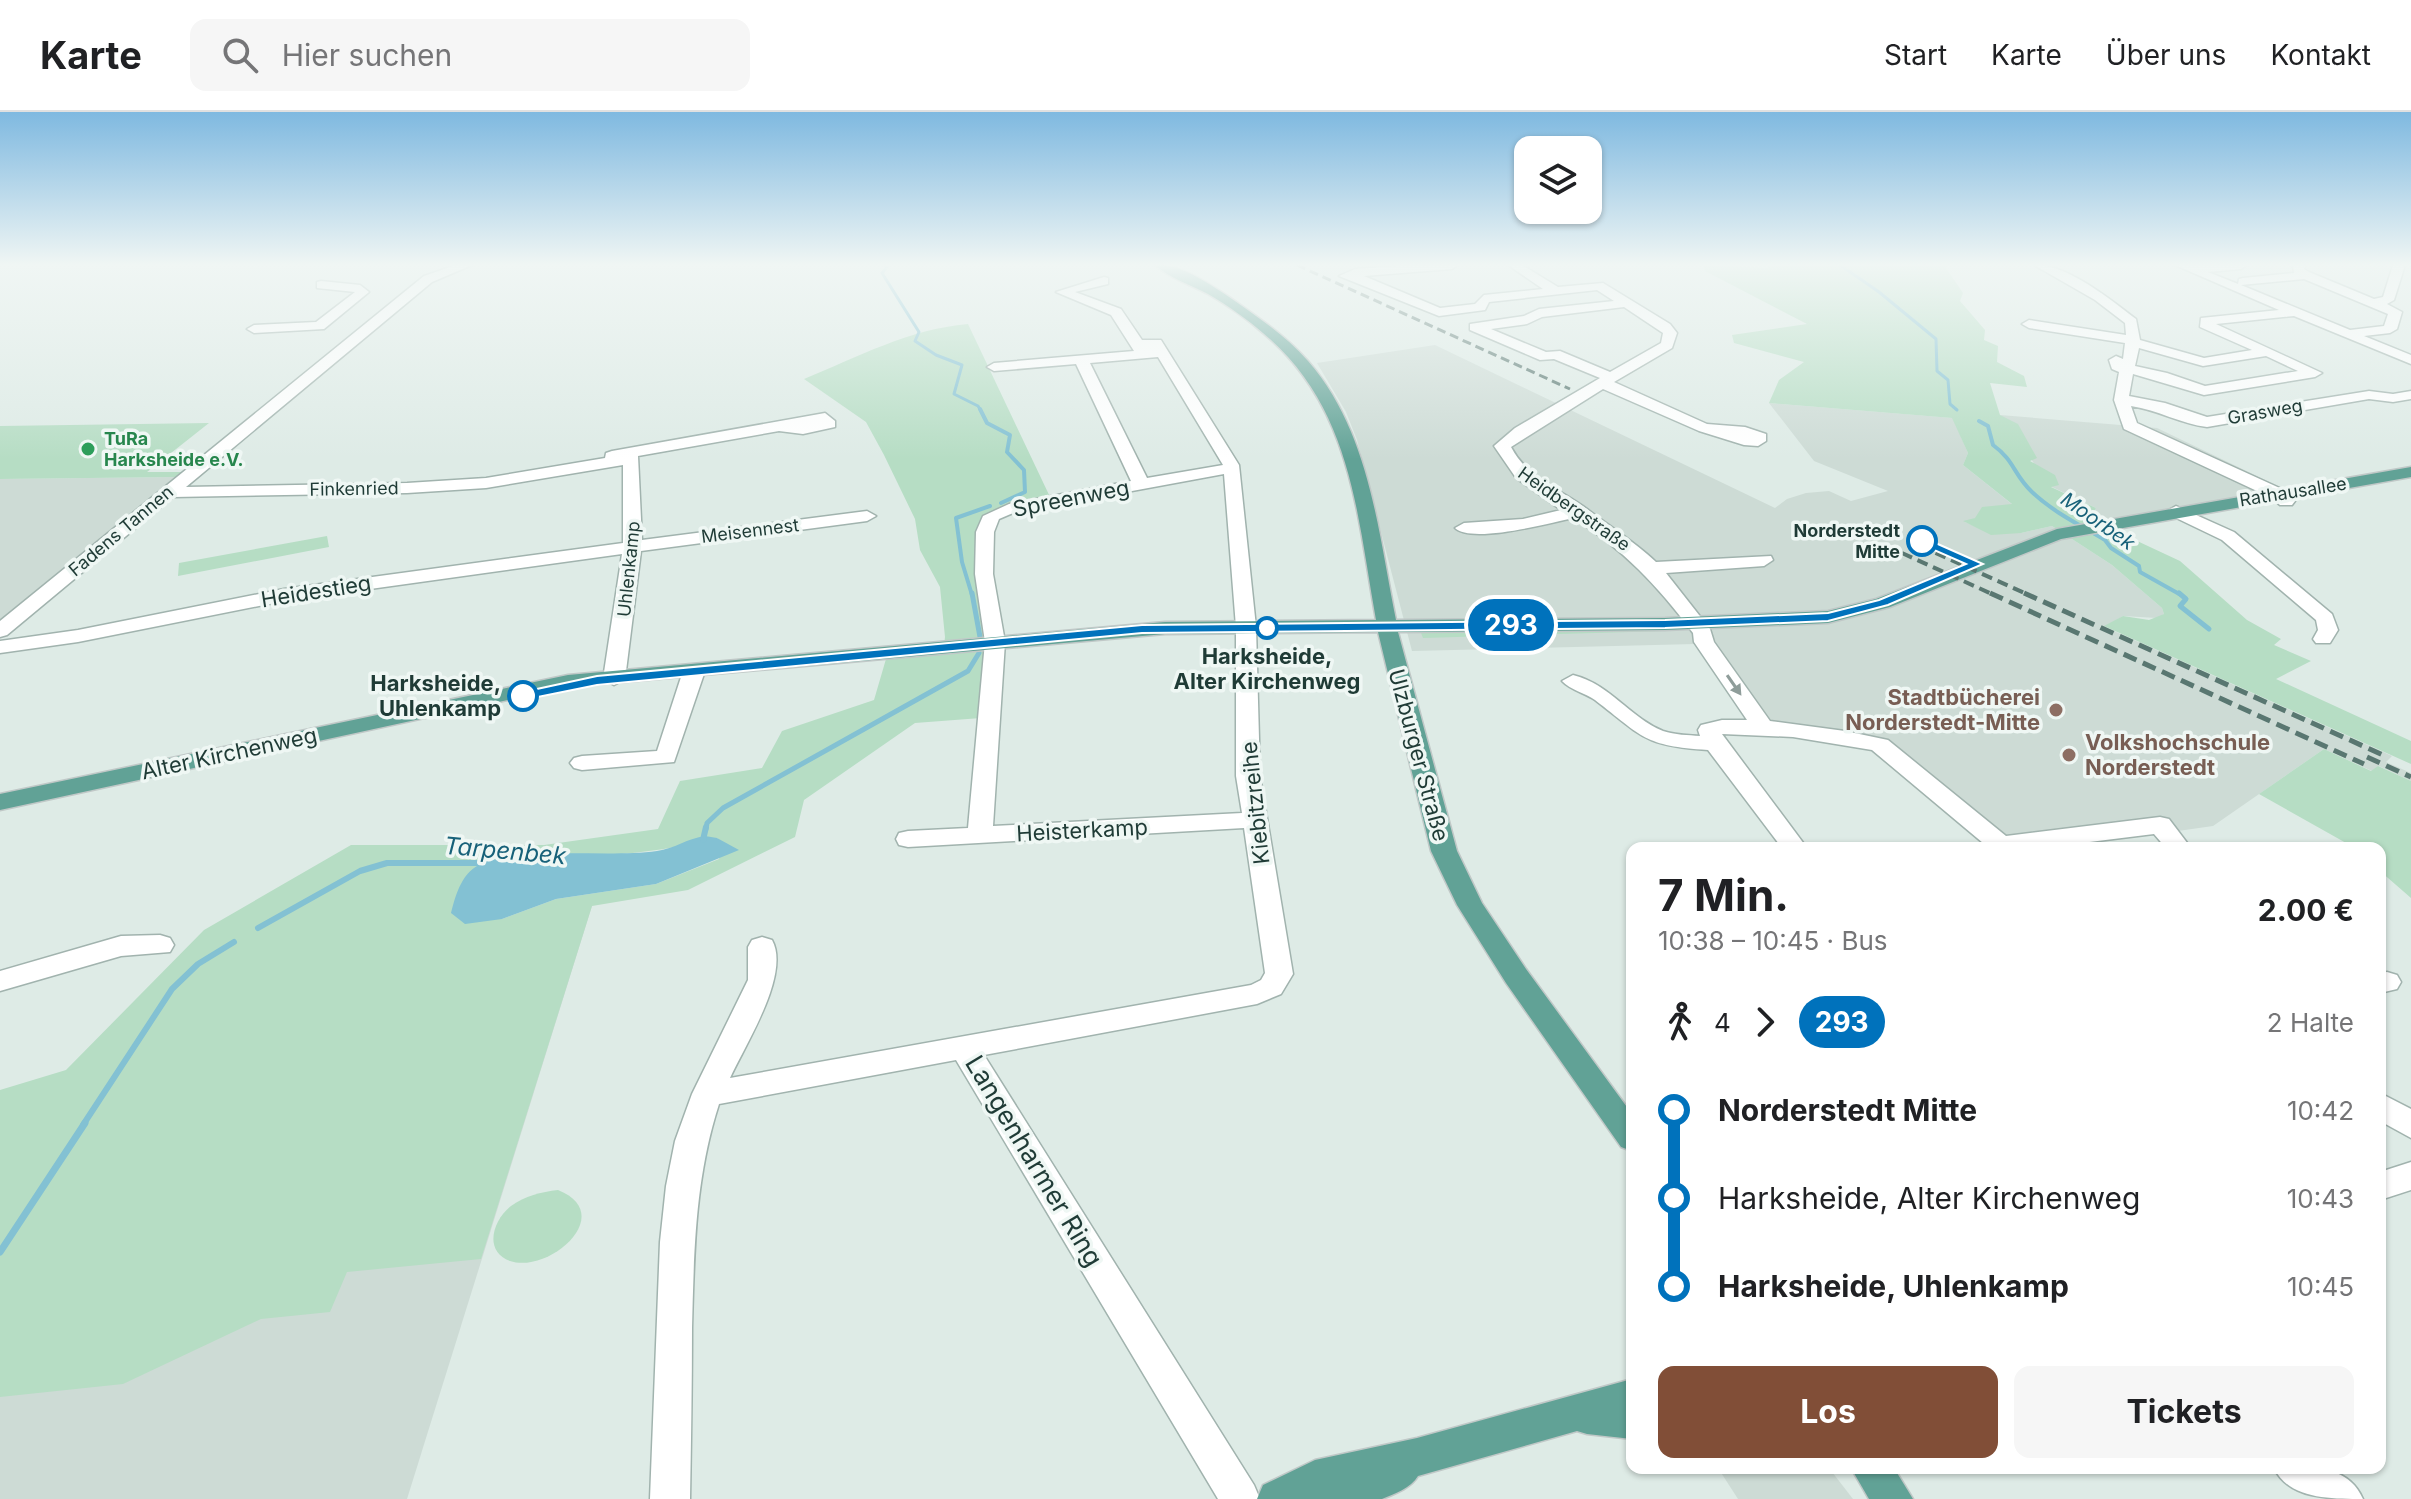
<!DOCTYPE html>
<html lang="de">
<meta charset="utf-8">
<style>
:root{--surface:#fff;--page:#f6f6f6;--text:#202124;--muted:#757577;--line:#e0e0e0;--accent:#814e37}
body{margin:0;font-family:Inter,sans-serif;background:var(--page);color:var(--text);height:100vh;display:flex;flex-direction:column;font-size:30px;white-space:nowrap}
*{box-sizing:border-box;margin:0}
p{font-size:26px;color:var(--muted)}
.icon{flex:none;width:44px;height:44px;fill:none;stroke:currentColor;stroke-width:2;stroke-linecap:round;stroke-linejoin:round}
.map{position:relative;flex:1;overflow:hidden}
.drawer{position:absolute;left:1626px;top:730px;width:760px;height:632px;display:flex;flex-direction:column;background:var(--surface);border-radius:16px;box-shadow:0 2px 6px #0004}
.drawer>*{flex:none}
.badge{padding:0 16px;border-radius:26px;font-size:28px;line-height:52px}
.tools{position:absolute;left:1514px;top:24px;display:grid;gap:16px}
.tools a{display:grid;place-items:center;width:88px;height:88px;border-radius:16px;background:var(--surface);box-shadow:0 2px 6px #0004;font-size:40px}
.map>.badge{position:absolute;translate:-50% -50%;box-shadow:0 0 0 4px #fff}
.legs{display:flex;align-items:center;gap:12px;height:88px;padding:0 32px;font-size:26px}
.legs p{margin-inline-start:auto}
.headline{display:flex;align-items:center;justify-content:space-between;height:136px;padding:0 32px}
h1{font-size:44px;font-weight:700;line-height:60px}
.primary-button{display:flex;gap:16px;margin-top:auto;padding:16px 32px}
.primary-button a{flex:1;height:92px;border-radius:16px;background:var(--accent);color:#fff;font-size:32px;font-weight:700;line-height:92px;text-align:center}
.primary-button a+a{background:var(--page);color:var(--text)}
ul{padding:0 32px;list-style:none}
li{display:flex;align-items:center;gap:28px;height:88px;font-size:30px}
li i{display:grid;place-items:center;width:12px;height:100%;margin:0 10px;background:currentColor}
li i::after{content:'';width:20px;height:20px;margin:-10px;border:6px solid;border-radius:50%;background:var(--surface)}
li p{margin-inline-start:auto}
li:first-child i{background:linear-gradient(#0000 50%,currentColor 0)}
li:last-child i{background:linear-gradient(currentColor 50%,#0000 0)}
header{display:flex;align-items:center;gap:48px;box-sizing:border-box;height:112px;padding:0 40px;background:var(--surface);border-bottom:2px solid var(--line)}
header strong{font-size:38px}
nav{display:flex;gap:44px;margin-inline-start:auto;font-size:28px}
.search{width:560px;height:72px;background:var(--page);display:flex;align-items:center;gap:20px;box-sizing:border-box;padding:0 28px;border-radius:16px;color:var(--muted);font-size:30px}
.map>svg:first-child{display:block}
.built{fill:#cddbd5}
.green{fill:#b6ddc4;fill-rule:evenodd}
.water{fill:#83c1d3}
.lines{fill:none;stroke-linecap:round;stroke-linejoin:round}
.stream-far4{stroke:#83c1d3;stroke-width:3}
.stream-far3{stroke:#83c1d3;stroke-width:4}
.stream-far2{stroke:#83c1d3;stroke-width:5}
.stream-far1{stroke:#83c1d3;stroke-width:6}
.stream{stroke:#83c1d3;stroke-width:7}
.minor-casing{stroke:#a1b3ae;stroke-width:3}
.major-casing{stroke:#c0c8c7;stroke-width:3}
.minor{fill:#fff;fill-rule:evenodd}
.major{fill:#61a296;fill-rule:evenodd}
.rail-far2{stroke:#597771;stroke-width:3;stroke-dasharray:9 5;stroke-linecap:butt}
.rail-far1{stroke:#597771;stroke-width:4;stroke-dasharray:11 6;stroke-linecap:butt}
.rail{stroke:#597771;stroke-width:5;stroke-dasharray:14 7;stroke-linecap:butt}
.oneway{fill:#8f9d9a}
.line-1{fill:#0072bc;stroke:#fff;stroke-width:2}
.leisure-dot{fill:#2e9e5b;stroke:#eff7f4;stroke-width:3}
.stop-1-dot{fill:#fff;stroke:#0072bc;stroke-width:4}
.education-dot{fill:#8d6e63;stroke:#eff7f4;stroke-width:3}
.labels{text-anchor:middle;stroke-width:7;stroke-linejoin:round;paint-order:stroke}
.far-street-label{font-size:18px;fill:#1f3b36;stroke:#eff7f4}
.far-leisure-label{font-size:18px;font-weight:bold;fill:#27864d;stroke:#eff7f4;text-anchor:start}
.far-stop-label{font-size:18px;font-weight:bold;fill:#1f3b36;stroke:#eff7f4;text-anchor:end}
.far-water-label{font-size:20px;font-style:italic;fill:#176179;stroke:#eff7f4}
.street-label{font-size:22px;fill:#1f3b36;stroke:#eff7f4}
.stop-label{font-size:22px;font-weight:bold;fill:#1f3b36;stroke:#eff7f4}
.education-label{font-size:22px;font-weight:bold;fill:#785e54;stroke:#eff7f4;text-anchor:end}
.water-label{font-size:24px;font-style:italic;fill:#176179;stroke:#eff7f4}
.near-street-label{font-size:26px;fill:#1f3b36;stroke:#eff7f4}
</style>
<header>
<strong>Karte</strong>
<div class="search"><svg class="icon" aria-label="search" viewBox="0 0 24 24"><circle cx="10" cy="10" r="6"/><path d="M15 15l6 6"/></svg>Hier suchen</div>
<nav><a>Start</a><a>Karte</a><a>Über uns</a><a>Kontakt</a></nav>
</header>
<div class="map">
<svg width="2411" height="1387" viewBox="0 0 2411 1387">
<rect width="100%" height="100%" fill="#deebe6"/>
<g class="built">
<path d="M1435,233L1775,396L1787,387L1806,381L1829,379L1851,389L1888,379L1814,349L1769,291L1953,306L1968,341L1963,353L2013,393L1965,410L1979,416L2021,421L2052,414L2112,453L2162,496L2164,502L2157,506L2123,504L2105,515L2392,644L2386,650L2411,661V669L2379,654L2372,659L2324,637L2213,714L2059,736H1994L1869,637L1851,629L1758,622L1695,532L1412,539L1357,328L1346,300L1317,251Z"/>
<path d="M2000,303L2157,316L2288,379L2097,411L2089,407L2096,396L2050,374Z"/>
<path d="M177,365L0,513V367Z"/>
<path d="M592,794L407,1387H0V1196L206,868Z"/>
<path d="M1718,1356H1829L1853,1387H1738Z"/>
</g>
<g class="green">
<path d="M1703,153L1767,156L1773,153H1944L1963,181L1960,189L1985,218L1984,228L1998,234L1997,250L2024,264L2027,275L1990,271L2000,303L2018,312L2037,346L2030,349L2055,363L2059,373L2051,375L2096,396L2090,407L2180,449L2247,508L2281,527L2274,533L2311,549L2276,567L2411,629V652L2104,514L2123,504L2149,508L2164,502L2162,496L2112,453L2052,414L2021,421L1991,423L1963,409L1975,406L1982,395L2012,392L1963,353L1968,341L1952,306L1769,291L1779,268L1804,250L1734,231L1732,223L1807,212L1705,159Z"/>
<path d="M968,212L1051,387L985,402L978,449L986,521L981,606L915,611L804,688L795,725L688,778L592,794L481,1147L347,1160L330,1200L261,1207L123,1272L0,1285V978L66,958L204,818L351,733H544L658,717L680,669L762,656L782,619L874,588L886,547L943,542L945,525L940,475L920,438L915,407L884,343L866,310L804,267C858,245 909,217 968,212ZM717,726L723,731L719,747L656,772L556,787L502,807L482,751C524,741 565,746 607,743C645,741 680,735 717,726Z"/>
<path d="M209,311L147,360H182L177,365L0,367V314Z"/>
<path d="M327,424L329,435L178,464L179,451Z"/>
<path d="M1664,515L1667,519L1423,526L1421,521Z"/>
<path d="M2324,637L2371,659L2378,654L2411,669V786L2380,759V736H2355L2259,682Z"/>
<path d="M558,1078C618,1102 549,1162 510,1149C483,1139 493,1108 511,1094C525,1084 541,1080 558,1078Z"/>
</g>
<path class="water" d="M705,724L717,726L739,738L656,772L556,787L502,807L465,812L451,801C456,782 462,759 483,751C526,734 608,746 657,739C674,737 688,726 705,724Z"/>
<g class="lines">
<g class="stream-far4">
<path d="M885,153L887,155L882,161L919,220L915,229L936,243L962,253L954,282L978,294L981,299"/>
<path d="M1840,153L1879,180L1936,227L1937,259L1948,268L1950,292L1957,298"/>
</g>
<g class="stream-far3">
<path d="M980,297L987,311L1010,323L1007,340L1024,358L1025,380L1001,391"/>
<path d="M1979,309L1988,314L1993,333C2015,349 2013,362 2032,380C2053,400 2080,413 2105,428L2111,436L2139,454L2140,460L2181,483"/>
<path d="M972,483L962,450L956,406L990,394"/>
</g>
<g class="stream-far2">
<path d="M972,481L980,525"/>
<path d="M2179,481L2186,487L2180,494L2209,517"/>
<path d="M706,717L707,711L723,696L968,559L979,541"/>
</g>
<g class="stream-far1">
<path d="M703,728L706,715"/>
<path d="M258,816L360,759L387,751H485"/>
<path d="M83,1013L172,877L198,852L234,830"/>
</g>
<path class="stream" d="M0,1140L85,1011"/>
<defs>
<g id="minor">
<path d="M456,153H472L432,170L186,375L407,371L486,366L605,346L606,341L612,339L825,301L835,309V315L803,322L779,319L638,344L642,428L867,399L876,404L867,409L641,439L625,567L614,573L603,567L622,442L284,489L78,530L0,541V529L78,518L284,477L623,431V353L486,376L407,381L173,385L7,523L0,525V509L424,164Z"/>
<path d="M1413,153H1458L1452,157L1364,164L1440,196L1475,192L1484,183L1543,177L1508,153H1522L1558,175L1603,171L1670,212L1677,221L1672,236L1614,270L1707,312L1745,315L1766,322V329L1758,334L1744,333L1699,319L1603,277L1511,335C1528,367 1560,377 1587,397C1609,414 1635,430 1656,450L1771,444L1773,448L1764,454L1666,461L1710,517L1714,530L1770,609L1845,619L1888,628L2006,724L2160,705L2169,707L2191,736H2166L2154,722L2041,736H1989L1872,638L1793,625L1722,622L1807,736H1782L1708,638C1644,634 1643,625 1595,588C1585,581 1570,578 1562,569L1573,563C1610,572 1629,605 1663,619C1675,623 1688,623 1700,624L1698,618L1701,613L1722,608H1747L1694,530L1693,521C1658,474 1623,437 1573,406C1551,411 1471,432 1455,416L1464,411L1523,407L1561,398L1516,366L1494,334L1515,316L1600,266L1554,247L1540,248L1470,218V212L1524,204L1539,197L1614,189L1597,178L1489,190L1485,198L1439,204L1339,164L1355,157ZM1624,195L1663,221L1661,231L1610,260L1560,239L1546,240L1491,217L1527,212L1542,205Z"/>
<path d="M2034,153C2066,151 2111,188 2136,207L2140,228L2204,246L2252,238L2200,215L2201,206L2279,198L2175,153H2247L2241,157L2208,160L2238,172L2239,167L2243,166L2294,161L2293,153H2305L2304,157L2309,160L2374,187L2383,185L2393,153H2405L2394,188L2387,192L2402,200L2397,217L2390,221L2364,224L2411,243V252L2294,204L2216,212L2322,261L2315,265L2204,283L2133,262L2129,284L2165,291L2207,305L2369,279L2393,282L2411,279V287L2393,290L2369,287L2207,315C2181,312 2158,298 2131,294L2137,311L2284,378L2295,389L2292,393H2280L2272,386L2124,317L2114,288L2119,260L2112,257L2109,248L2116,244L2123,247L2125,231L2029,216L2022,212L2029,208L2126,223L2125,211L2095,188ZM2304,167L2388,202L2384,214L2350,218L2241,173ZM2139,236L2203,254L2266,244L2298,259L2205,274L2167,261L2135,254Z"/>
<path d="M1104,165L1108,166V172L1075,180L1121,197L1142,228H1161L1239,353L1256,515L1260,664L1293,862L1281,882L1257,892L984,943L1254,1373L1260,1387H1218L956,948L719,992C695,1066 694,1139 692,1216C692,1273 691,1330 690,1387H650L660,1130L666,1074L675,1029L692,982L748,868V835L752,828L762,825L772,828C791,862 745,933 730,966L1251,873L1261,868L1265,861L1244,716L908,735L899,733L896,727L899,721L908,719L968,716L985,530L975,462L976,420L983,404L1009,392L1131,369L1076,252L994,259L987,255L994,251L1134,239L1111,203L1056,180ZM1158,245L1223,353L1147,366L1090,251ZM1224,362L1236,515V664L1242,701L993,714L1005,530L993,462L994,420L999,407L1013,401Z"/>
<path d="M321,169L360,173L369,180L324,217L254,221L247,217L254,213L316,210L355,180L317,176V170Z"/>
<path d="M2176,394L2234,420L2332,502L2338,518L2330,531H2316L2313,527L2318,518L2316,508L2222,428L2170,403L2167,399Z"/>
<path d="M694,553L705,559L674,650L582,658L574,656L570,651L574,646L582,644L657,639L683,559Z"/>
<path d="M160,823L170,826L174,833L170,840L121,844L0,879V859L121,824Z"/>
<path d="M2387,860L2397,863L2401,870L2397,877L2380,881V861Z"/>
<path d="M2380,981L2411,997V1026L2380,1009Z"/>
<path d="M2411,1050V1078L2380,1088V1060Z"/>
<path d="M2274,1356C2307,1356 2347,1350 2363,1387C2329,1387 2289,1387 2274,1356Z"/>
</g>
<g id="major">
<path d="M1155,153C1180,151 1211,173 1232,187C1259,206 1286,224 1308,249C1370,320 1378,420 1396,508L1665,506L1828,499L1876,487L2057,417L2411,355V365L2061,427L1890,495L1828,511L1665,518L1398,520L1457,739L1482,791L1526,857L1632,1002V1039L1621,1035L1506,871L1457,793L1431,739L1378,520L1165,522L568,575L0,698V682L568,563L1165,510L1376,508C1357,403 1352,295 1263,221C1247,207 1227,193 1208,182C1191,173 1169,166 1155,153Z"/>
<path d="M1632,1267V1327L1587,1322L1577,1319L1418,1364C1411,1376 1394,1382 1382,1387H1257L1263,1373L1315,1348L1417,1326Z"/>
<path d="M1851,1356H1894L1913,1387H1869Z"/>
</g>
</defs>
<use href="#minor" class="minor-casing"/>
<use href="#major" class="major-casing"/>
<use href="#minor" class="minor"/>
<use href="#major" class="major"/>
<path class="rail-far2" d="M1297,153L1570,277"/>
<g class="rail-far1">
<path d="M1920,434L2029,483"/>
<path d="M1902,441L1994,483"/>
</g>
<g class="rail">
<path d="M1990,481L2364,652"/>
<path d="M2024,481L2383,643"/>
<path d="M2367,645L2411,665"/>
</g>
</g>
<defs><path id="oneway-solid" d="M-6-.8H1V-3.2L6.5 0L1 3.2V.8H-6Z" transform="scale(2)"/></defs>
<use class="oneway" href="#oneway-solid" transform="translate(1734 573) rotate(55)"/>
<linearGradient id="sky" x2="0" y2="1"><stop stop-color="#7fb9e0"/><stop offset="0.44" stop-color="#f0f6f4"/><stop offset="1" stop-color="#f0f6f4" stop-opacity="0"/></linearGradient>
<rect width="2411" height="347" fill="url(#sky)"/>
<path class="line-1" d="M1922,425L1983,452L1888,493L1828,509L1665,516L1142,521L597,573L523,588L516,584L523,580L597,564L1142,513L1665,508L1828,501L1879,488L1966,452L1918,431L1916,429Z"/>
<circle class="leisure-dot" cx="88" cy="337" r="8"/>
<g class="stop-1-dot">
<circle cx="1922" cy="429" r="14"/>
<circle cx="1267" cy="516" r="10"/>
<circle cx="523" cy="584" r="14"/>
</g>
<g class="education-dot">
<circle cx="2056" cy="598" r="8"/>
<circle cx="2069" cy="643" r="8"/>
</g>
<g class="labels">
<g class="far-street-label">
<text transform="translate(2265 300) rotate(-10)" y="6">Grasweg</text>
<text transform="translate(354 377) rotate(-1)" y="6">Finkenried</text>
<text transform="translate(2293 380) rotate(-9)" y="6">Rathausallee</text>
<text transform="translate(1574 397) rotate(35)" y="6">Heidbergstraße</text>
<text transform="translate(121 419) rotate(-40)" y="6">Fadens Tannen</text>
<text transform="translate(750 419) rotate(-7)" y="6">Meisennest</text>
<text transform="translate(629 457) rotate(-84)" y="6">Uhlenkamp</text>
</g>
<g class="far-leisure-label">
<text x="104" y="333">TuRa<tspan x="104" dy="21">Harksheide e.V.</tspan></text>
</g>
<g class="far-stop-label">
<text x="1900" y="425">Norderstedt<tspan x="1900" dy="21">Mitte</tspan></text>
</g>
<g class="far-water-label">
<text transform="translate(2098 409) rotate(35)" y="7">Moorbek</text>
</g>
<g class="street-label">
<text transform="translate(1071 386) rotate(-11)" y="8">Spreenweg</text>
<text transform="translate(316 479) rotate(-9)" y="8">Heidestieg</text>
<text transform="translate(229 641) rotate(-12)" y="8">Alter Kirchenweg</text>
<text transform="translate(1419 643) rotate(75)" y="8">Ulzburger Straße</text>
<text transform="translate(1255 691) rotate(-96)" y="8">Kiebitzreihe</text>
<text transform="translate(1082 718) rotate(-3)" y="8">Heisterkamp</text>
</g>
<g class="stop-label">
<text x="1267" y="552">Harksheide,<tspan x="1267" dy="25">Alter Kirchenweg</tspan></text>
<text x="501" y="579" text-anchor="end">Harksheide,<tspan x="501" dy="25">Uhlenkamp</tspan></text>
</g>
<g class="education-label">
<text x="2040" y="593">Stadtbücherei<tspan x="2040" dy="25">Norderstedt-Mitte</tspan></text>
<text x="2085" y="638" text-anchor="start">Volkshochschule<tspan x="2085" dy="25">Norderstedt</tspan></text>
</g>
<g class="water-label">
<text transform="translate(505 739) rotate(5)" y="8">Tarpenbek</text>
</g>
<g class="near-street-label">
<text transform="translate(1034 1049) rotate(59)" y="9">Langenharmer Ring</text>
</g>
</g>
</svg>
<div class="tools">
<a><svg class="icon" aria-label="layers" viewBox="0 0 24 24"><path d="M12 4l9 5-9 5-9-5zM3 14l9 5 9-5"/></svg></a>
</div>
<b class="badge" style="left:1511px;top:513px;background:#0072bc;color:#fff">293</b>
<section class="drawer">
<div class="headline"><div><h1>7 Min.</h1><p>10:38 – 10:45 · Bus</p></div><b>2.00 €</b></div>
<div class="legs"><svg class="icon" aria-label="walk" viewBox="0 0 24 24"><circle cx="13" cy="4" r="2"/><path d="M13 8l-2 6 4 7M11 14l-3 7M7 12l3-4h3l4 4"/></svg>4<svg class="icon" aria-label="forward" viewBox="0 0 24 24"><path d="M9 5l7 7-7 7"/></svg><b class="badge" style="background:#0072bc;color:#fff">293</b><p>2 Halte</p></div>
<ul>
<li><i style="color:#0072bc"></i><b>Norderstedt Mitte</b><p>10:42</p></li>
<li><i style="color:#0072bc"></i><span>Harksheide, Alter Kirchenweg</span><p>10:43</p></li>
<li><i style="color:#0072bc"></i><b>Harksheide, Uhlenkamp</b><p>10:45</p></li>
</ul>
<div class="primary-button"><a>Los</a><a>Tickets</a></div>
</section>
</div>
